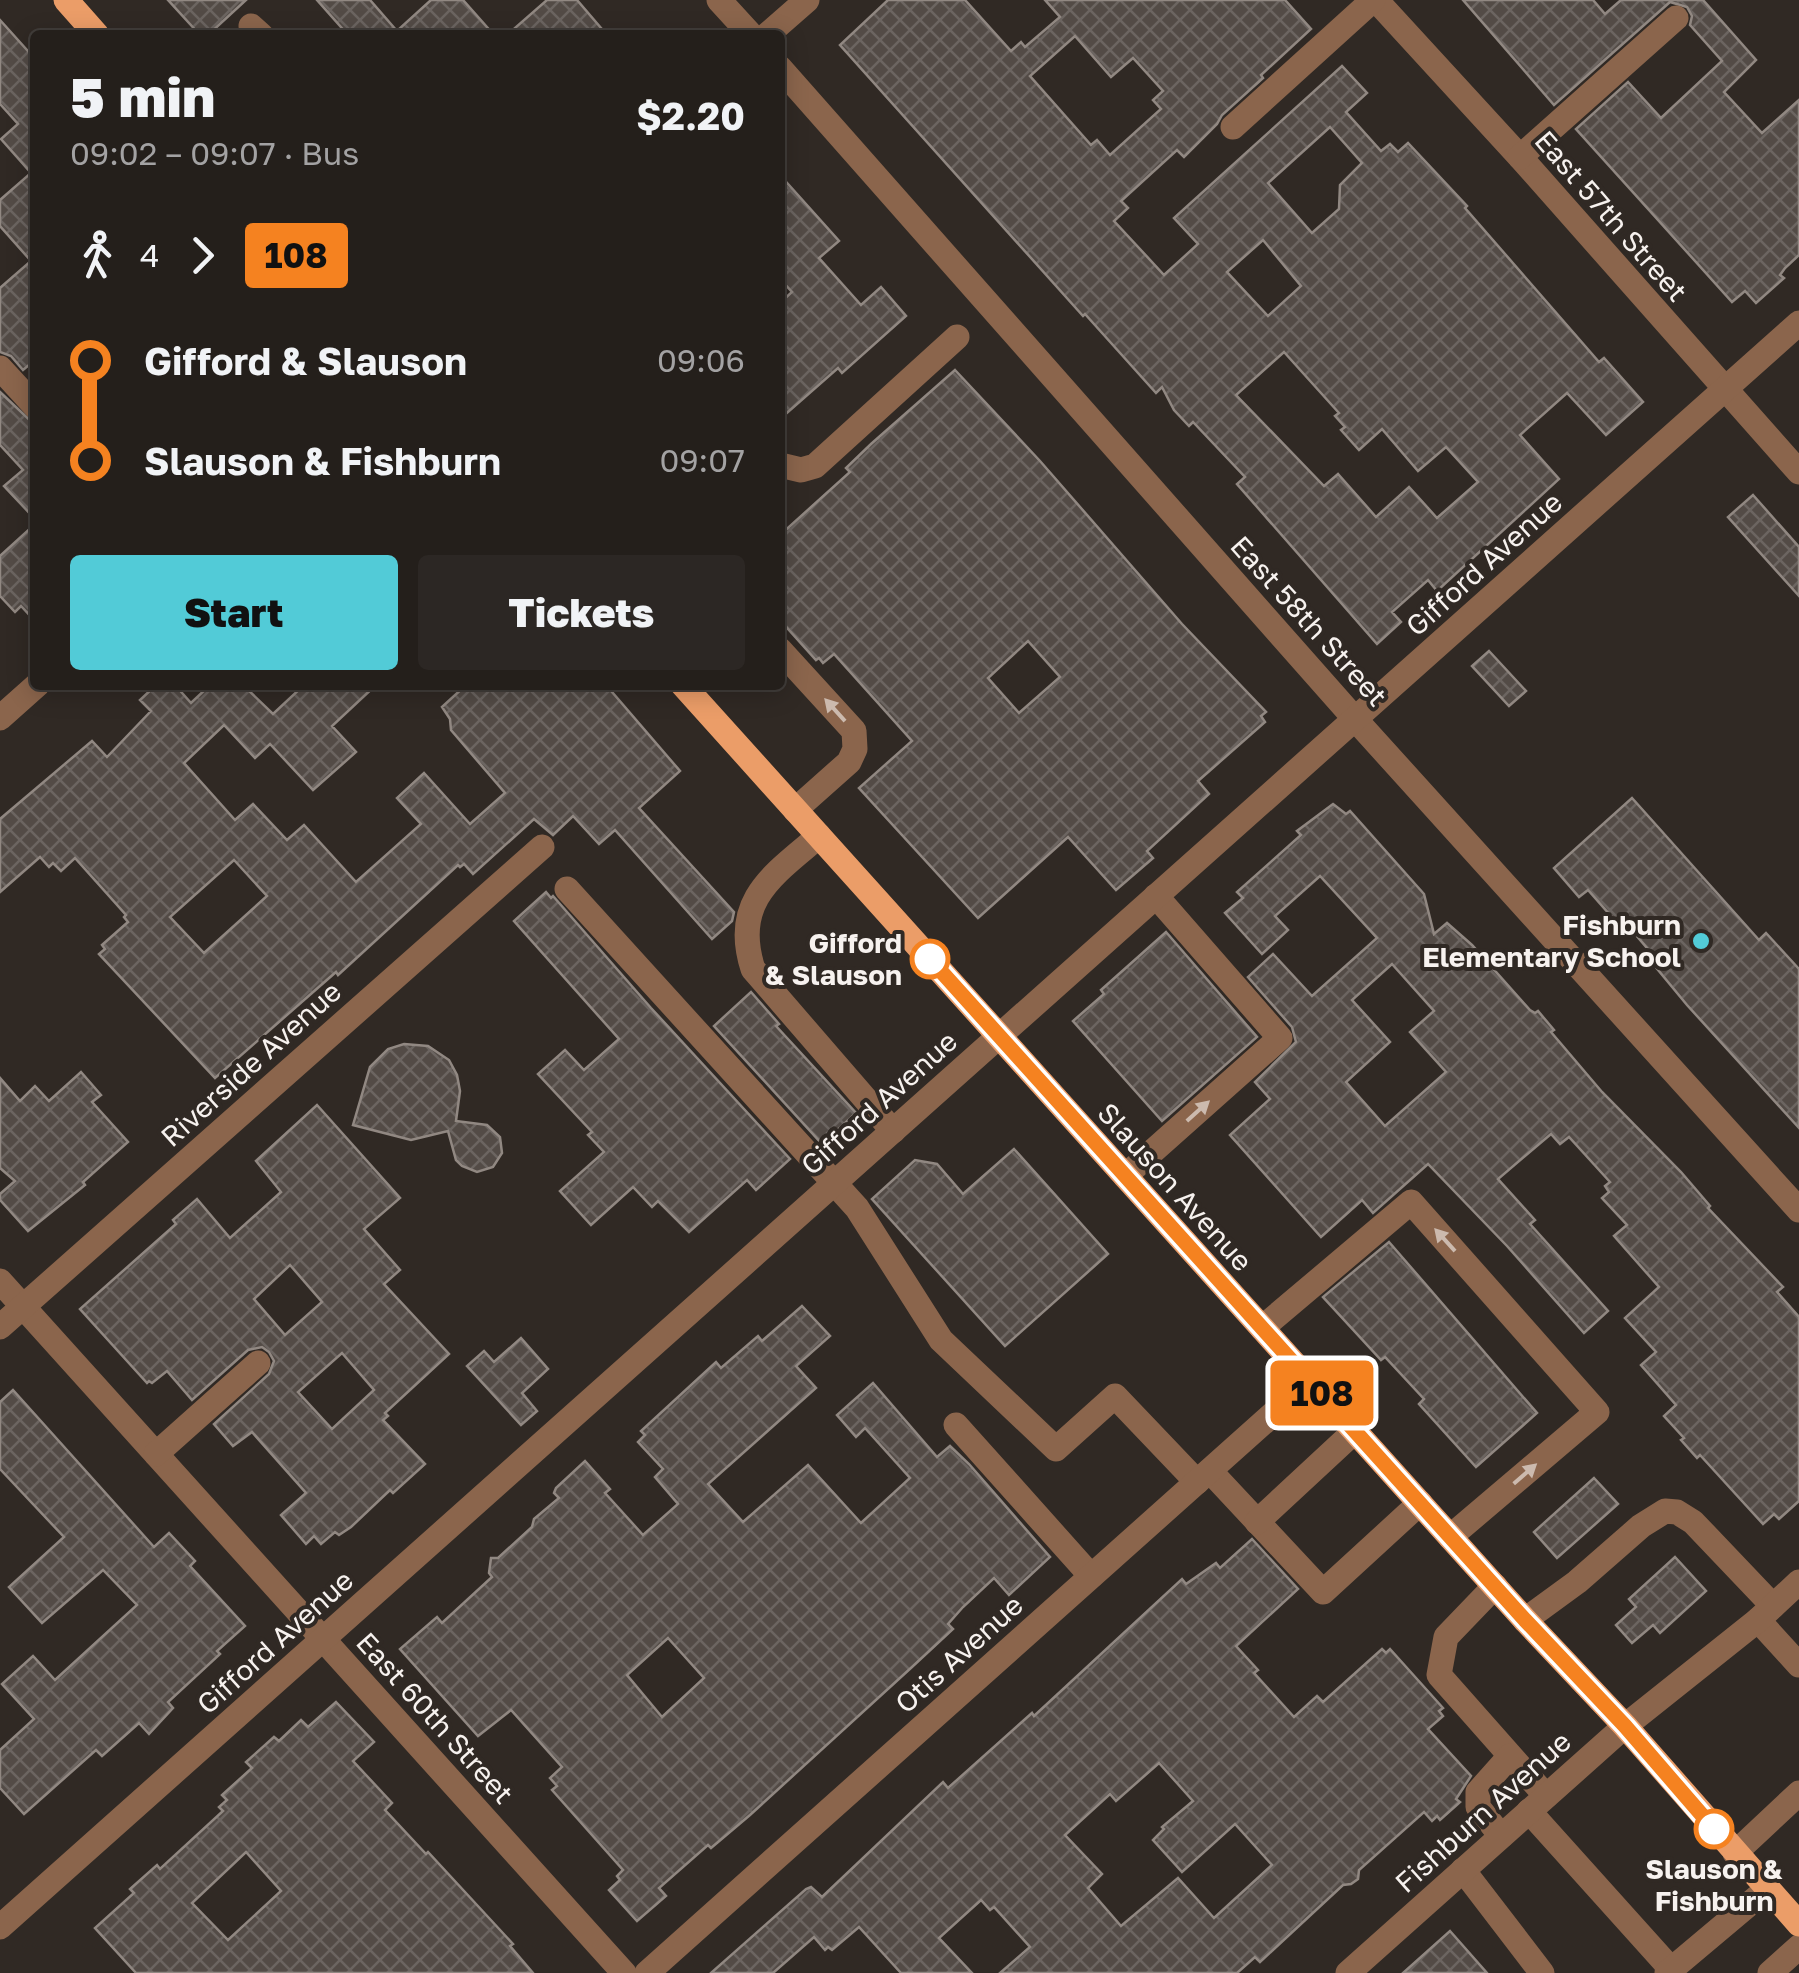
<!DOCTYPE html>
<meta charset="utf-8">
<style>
:root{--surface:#241f1b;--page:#2c2724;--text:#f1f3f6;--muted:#a3a2a3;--line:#413d3a;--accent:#52cbd7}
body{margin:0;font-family:"Golos Text",sans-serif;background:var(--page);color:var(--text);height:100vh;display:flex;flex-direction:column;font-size:38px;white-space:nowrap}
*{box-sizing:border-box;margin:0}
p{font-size:32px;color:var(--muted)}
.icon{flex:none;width:55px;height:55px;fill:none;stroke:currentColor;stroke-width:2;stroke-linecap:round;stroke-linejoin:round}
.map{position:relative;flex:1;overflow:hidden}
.drawer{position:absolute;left:30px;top:30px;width:755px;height:660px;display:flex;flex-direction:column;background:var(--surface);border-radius:10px;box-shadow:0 5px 25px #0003,0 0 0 2px var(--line)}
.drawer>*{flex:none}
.badge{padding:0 20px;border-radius:8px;font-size:35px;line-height:65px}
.map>.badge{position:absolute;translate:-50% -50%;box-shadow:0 0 0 5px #fff}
.legs{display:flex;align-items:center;gap:15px;height:110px;padding:0 40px;font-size:32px}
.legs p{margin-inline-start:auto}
.head{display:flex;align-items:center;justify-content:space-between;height:170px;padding:0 40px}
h1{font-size:55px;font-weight:800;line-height:75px}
.primary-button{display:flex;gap:20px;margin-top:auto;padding:20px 40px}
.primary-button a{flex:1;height:115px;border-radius:10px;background:var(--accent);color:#111;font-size:40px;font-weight:800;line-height:115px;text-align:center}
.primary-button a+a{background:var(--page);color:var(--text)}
ul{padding:0 40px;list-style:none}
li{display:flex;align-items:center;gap:35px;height:100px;font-size:38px}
li i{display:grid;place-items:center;width:15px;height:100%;margin:0 12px;background:currentColor}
li i::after{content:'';width:25px;height:25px;margin:-12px;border:8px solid;border-radius:50%;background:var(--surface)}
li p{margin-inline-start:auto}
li:first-child i{background:linear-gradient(#0000 50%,currentColor 0)}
li:last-child i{background:linear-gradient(currentColor 50%,#0000 0)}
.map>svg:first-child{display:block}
.building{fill:url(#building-cross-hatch);stroke:#918882;stroke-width:2.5;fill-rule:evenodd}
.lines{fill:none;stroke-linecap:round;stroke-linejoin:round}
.minor{stroke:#8b654c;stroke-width:25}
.major{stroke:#eb9d68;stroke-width:25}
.oneway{fill:#ccbaae}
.line-1-casing{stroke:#fff;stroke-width:22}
.line-1{stroke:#f58220;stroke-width:15}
.poi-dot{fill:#52cbd7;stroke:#302924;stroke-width:4}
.stop-1-dot{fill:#fff;stroke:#f58220;stroke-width:5}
.labels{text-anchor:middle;stroke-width:8;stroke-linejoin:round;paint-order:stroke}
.street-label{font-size:28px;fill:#f7f2ef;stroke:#302924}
.poi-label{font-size:28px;font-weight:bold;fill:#f7f2ef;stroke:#302924;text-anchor:end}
.stop-label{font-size:28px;font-weight:bold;fill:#f7f2ef;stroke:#302924;text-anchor:end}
</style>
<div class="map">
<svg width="1799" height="1973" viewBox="0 0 1799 1973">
<defs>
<pattern id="building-cross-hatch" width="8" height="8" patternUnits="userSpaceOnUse" patternTransform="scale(2.5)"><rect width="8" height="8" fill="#534b46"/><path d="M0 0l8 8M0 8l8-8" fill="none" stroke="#6c6561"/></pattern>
</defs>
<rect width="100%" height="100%" fill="#302924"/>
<g class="building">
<path d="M168,0H246L208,35H200Z"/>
<path d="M317,0H370L397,31L431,0H463L494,35H348Z"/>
<path d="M547,0H577L607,35H507Z"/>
<path d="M888,0H965L1011,51L1021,42L1025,47L1060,17L1045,0H1285L1311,29L1261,75L1263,78L1222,115L1217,124L1184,157L1177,150L1121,201L1128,208L1114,221L1164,275L1198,244L1174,218L1342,66L1367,93L1346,112L1381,151L1390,144L1398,152L1408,143L1467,206L1465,208L1599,362L1604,358L1643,402L1606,435L1567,393L1520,435L1559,479L1437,591L1428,580L1392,612L1401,622L1377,644L1237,484L1245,477L1193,422L1189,426L1174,410L1162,387L1156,393L1085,314L1083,316L840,45ZM1075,36L1111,77L1133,58L1163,91L1153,100L1161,109L1110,155L1097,140L1091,145L1030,76ZM1330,127L1362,163L1340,185L1339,209L1312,233L1268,183ZM1263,240L1301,286L1268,316L1227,272ZM1284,352L1339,413L1335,416L1345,427L1341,430L1359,450L1382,429L1418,471L1446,447L1478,482L1437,518L1409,487L1376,517L1338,474L1324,486L1236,395Z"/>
<path d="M1463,0H1593L1605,14L1621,0H1703L1756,60L1724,92L1762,133L1799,100V255L1785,268L1780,275L1784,278L1756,303L1745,291L1732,302L1576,129L1628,82L1661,118L1722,61L1690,25L1692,16L1687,7L1670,2L1554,105Z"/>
<path d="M0,20L35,59V360L23,370L11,356L0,352V288L31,261L0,226V200L31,173L1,139L18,124L0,104Z"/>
<path d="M780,175L839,241L819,258L861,305L881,287L906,316L842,373L838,368L780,419V303L792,292L780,279Z"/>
<path d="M955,370L1040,461L1182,624L1266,712L1261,716L1265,722L1198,781L1209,794L1147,851L1153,858L1116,890L1068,837L978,918L859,788L912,741L834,654L823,663L819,658L816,660L780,620V535L850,472L846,468L871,444ZM1028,641L1060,677L1019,713L988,678Z"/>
<path d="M0,392L35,425V519L4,486L23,470L0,445Z"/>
<path d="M1753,495L1799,547V596L1728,517Z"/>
<path d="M35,524V621L21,606L15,612L0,596V556Z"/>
<path d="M1489,651L1526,691L1509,706L1472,666Z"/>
<path d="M156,685H175L191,703L210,685H243L273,714L304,685H376L332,726L356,752L313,790L270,744L255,758L224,725L184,763L235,820L253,804L287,840L304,825L356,882L421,824L397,798L424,773L470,824L505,793L451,730L450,719L442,707L466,685H606L680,771L639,808L734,912L732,921L712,939L615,830L599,844L573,816L553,835L534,819L473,874L464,864L460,867L458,865L338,975L336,972L215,1078L99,954L105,949L102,945L128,922L124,917L126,915L75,858L61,871L53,863L49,867L40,857L0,892V819L92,741L107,757L151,711L140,700ZM234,860L267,896L204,953L170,917Z"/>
<path d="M1632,798L1759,940L1766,933L1799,969V1128L1687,1005L1654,965L1658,961L1623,920L1618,924L1588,890L1579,897L1554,868Z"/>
<path d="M1333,804L1346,814L1350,811L1424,894L1434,934L1447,923L1472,945L1530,1010L1535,1013L1538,1011L1554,1030L1551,1032L1602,1092L1681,1172L1710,1206L1708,1208L1783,1287L1777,1292L1799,1317V1501L1779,1519L1774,1514L1763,1524L1700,1455L1697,1458L1681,1440L1684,1438L1664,1416L1676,1405L1641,1365L1656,1352L1625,1318L1659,1287L1614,1236L1627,1225L1602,1198L1609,1192L1605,1186L1610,1182L1569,1137L1560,1144L1551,1134L1498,1179L1535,1220L1530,1224L1608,1311L1584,1333L1507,1246L1428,1164L1373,1213L1362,1200L1321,1237L1230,1135L1270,1099L1255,1082L1296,1042L1292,1027L1248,977L1273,954L1312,996L1377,938L1320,876L1275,916L1288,930L1262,954L1225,913L1243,898L1237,892L1301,835L1297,831ZM1392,964L1434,1011L1410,1032L1446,1072L1385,1126L1346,1082L1390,1042L1352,1000Z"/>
<path d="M546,892L551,898L553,896L651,1008L790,1159L756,1190L747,1180L689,1232L658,1201L652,1207L633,1187L591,1225L560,1191L604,1152L588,1135L592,1132L538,1074L565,1050L584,1070L619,1039L514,921Z"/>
<path d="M1166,932L1257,1037L1162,1121L1073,1021L1104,994L1101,990Z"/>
<path d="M751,992L779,1024L776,1026L856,1113L822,1144L714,1026Z"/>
<path d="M404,1044L428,1046L449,1060L457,1075L460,1091L456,1121L487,1125L500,1137L502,1153L493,1167L477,1172L462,1166L456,1160L448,1131L411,1140L353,1125L370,1067L388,1049Z"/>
<path d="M81,1072L101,1095L92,1102L128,1142L83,1182L85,1185L28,1231L0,1200V1194L15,1181L0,1168V1078L20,1101L35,1086L49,1101Z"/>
<path d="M317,1105L400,1198L364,1229L400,1270L384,1284L449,1354L385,1413L388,1416L383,1420L425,1464L393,1493L390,1490L351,1527L339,1535L335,1532L321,1544L314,1536L306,1544L281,1515L306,1493L252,1432L233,1446L214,1424L269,1374L274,1361L269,1352L262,1347L248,1350L192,1400L167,1371L152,1383L149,1381L147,1383L80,1309L176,1224L173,1220L197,1199L230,1238L281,1192L256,1161ZM290,1265L322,1302L285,1335L254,1299ZM342,1353L374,1390L332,1429L298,1392Z"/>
<path d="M1014,1149L1108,1254L1005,1346L872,1199L915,1160L937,1164L963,1194Z"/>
<path d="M1389,1242L1537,1413L1476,1467L1419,1404L1424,1399L1385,1357L1381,1360L1323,1297Z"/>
<path d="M802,1306L830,1336L796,1366L816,1388L708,1484L743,1522L808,1465L861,1523L910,1478L865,1428L856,1437L837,1415L873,1383L937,1457L950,1446L969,1464L1050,1557L1009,1595L994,1578L963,1607L948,1624L953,1629L912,1667L750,1815L711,1848L708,1845L659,1888L666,1896L637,1921L609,1890L620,1880L617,1876L623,1870L552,1790L557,1786L550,1778L562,1767L511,1710L478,1736L400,1649L437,1617L442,1623L492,1577L489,1573L491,1558H498L532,1527L534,1519L559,1498L554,1493L556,1488L585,1461L610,1489L605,1493L643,1535L678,1504L655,1477L663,1469L638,1442L645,1435L641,1431L716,1362L721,1368L758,1336L762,1341ZM668,1638L704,1678L662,1717L627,1675Z"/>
<path d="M521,1338L548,1369L522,1393L537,1411L521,1425L467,1366L484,1351L494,1362Z"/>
<path d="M13,1390L154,1547L169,1533L195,1561L190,1566L245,1626L217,1651L220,1654L168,1702L173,1708L149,1734L139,1723L102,1756L96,1750L24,1814L0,1788V1750L34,1719L2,1684L33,1656L55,1680L137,1605L103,1570L42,1623L9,1587L64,1537L0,1469V1402Z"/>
<path d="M1594,1478L1618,1504L1557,1558L1534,1532Z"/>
<path d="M1252,1539L1298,1589L1236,1646L1258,1670L1254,1673L1294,1717L1317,1696L1323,1702L1382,1649L1386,1653L1390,1649L1443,1708L1439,1711L1443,1716L1428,1729L1471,1776L1456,1799L1460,1802L1440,1820L1437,1816L1432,1821L1424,1812L1359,1870L1358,1879L1351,1884L1343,1885L1260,1962L1255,1957L1237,1973H1000L1030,1947L994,1907L990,1910L981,1900L939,1938L972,1973H901L859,1927L832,1950L828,1947L825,1950L814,1937L773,1973H711L806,1889L811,1887L822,1897L943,1782L948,1788L1032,1713L1034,1716L1182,1579L1186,1584L1216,1563L1220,1568ZM1159,1763L1193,1801L1162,1827L1164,1829L1153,1840L1182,1872L1235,1824L1272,1865L1214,1918L1178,1878L1121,1926L1088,1888L1102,1874L1065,1835L1110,1794L1116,1801Z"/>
<path d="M1675,1557L1706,1591L1660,1633L1653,1625L1632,1643L1616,1625L1636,1607L1629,1599Z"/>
<path d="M336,1702L374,1742L353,1761L392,1803L385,1810L426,1854L428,1852L513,1944L510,1946L533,1973H136L95,1928L134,1893L130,1889L157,1865L160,1869L223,1811L219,1807L227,1800L222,1795L252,1768L246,1762L274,1737L279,1741L301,1720L308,1727ZM246,1852L281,1891L228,1940L192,1903Z"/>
<path d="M1450,1931L1487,1973H1403Z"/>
</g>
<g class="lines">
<g class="minor">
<path d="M719,0L751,35"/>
<path d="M1376,0L1520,157L1799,472"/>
<path d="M251,26L261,35"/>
<path d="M767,35L807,0"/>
<path d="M780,68L1355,719L1799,1210"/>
<path d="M1233,127L1373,0"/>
<path d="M1520,157L1676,18"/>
<path d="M0,368L35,406"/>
<path d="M780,465L801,470L815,466L957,337"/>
<path d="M780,650L854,731L855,749L849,762L795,810"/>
<path d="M0,718L37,685"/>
<path d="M819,836C773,875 731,901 753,969L893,1131"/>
<path d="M567,889L857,1208L941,1340L1056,1449L1115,1396L1197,1482"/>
<path d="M1125,1176L1280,1038L1156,896"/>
<path d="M0,1281L624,1973"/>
<path d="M0,1327L542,847"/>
<path d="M1262,1328L1411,1202L1597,1412L1450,1537"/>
<path d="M956,1425L1091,1576"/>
<path d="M156,1454L258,1363"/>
<path d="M1210,1471L1323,1592L1420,1503"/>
<path d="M1257,1522L1355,1431"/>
<path d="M1495,1586L1446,1637L1439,1675L1546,1796"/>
<path d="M1525,1620L1577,1582L1641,1526L1665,1511L1677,1512L1693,1522L1773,1606"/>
<path d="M1758,1620L1799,1665"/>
<path d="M1529,1811L1671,1969"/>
<path d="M1501,1836L1478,1807V1792L1510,1756"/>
<path d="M1735,1853L1799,1793"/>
<path d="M1463,1870L1542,1973"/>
<path d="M0,1927L1799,323"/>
<path d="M647,1973L1311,1380"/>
<path d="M1348,1973L1625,1726L1758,1620L1799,1582"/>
<path d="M1667,1973L1767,1889"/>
<path d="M1770,1973L1799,1947"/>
</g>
<g class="major">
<path d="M66,0L97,35"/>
<path d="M683,685L1525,1620L1625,1726L1799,1924"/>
</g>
</g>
<defs><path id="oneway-solid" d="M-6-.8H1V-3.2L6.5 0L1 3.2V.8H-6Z" transform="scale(2.5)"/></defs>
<g class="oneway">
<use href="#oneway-solid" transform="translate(835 710) rotate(-132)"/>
<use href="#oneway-solid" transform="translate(1198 1111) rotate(-42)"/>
<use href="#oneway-solid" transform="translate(1445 1240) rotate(-132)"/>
<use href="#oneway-solid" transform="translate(1525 1474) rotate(-41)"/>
</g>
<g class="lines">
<defs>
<path id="line-1" d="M930,959L1525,1620L1625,1726L1714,1829"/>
</defs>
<use href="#line-1" class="line-1-casing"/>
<use href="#line-1" class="line-1"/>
</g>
<circle class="poi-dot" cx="1701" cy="941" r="10"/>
<g class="stop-1-dot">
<circle cx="930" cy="959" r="18"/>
<circle cx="1714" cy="1829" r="18"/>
</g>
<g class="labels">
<g class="street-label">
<text transform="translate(1611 216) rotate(49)" y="10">East 57th Street</text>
<text transform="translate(1484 564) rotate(-42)" y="10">Gifford Avenue</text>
<text transform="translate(1309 621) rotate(48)" y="10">East 58th Street</text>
<text transform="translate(251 1064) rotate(-42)" y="10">Riverside Avenue</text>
<text transform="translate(879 1103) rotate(-42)" y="10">Gifford Avenue</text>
<text transform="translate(1175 1187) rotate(48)" y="10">Slauson Avenue</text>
<text transform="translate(275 1642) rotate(-42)" y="10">Gifford Avenue</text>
<text transform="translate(959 1654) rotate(-42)" y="10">Otis Avenue</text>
<text transform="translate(435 1718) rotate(48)" y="10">East 60th Street</text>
<text transform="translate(1483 1812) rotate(-42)" y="10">Fishburn Avenue</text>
</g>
<g class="poi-label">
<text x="1681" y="935">Fishburn<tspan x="1681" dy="32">Elementary School</tspan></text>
</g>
<g class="stop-label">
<text x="902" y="953">Gifford<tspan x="902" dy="32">&amp; Slauson</tspan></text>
<text x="1714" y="1879" text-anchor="middle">Slauson &amp;<tspan x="1714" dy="32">Fishburn</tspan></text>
</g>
</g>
</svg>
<b class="badge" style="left:1322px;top:1393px;background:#f58220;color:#111">108</b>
<section class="drawer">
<div class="head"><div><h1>5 min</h1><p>09:02 – 09:07 · Bus</p></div><b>$2.20</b></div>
<div class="legs"><svg class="icon" aria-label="walk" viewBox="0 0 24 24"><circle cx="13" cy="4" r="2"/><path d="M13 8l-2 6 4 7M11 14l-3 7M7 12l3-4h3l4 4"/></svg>4<svg class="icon" aria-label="forward" viewBox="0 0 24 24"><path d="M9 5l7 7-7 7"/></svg><b class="badge" style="background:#f58220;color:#111">108</b></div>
<ul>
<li><i style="color:#f58220"></i><b>Gifford &amp; Slauson</b><p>09:06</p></li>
<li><i style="color:#f58220"></i><b>Slauson &amp; Fishburn</b><p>09:07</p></li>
</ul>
<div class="primary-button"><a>Start</a><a>Tickets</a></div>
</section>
</div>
